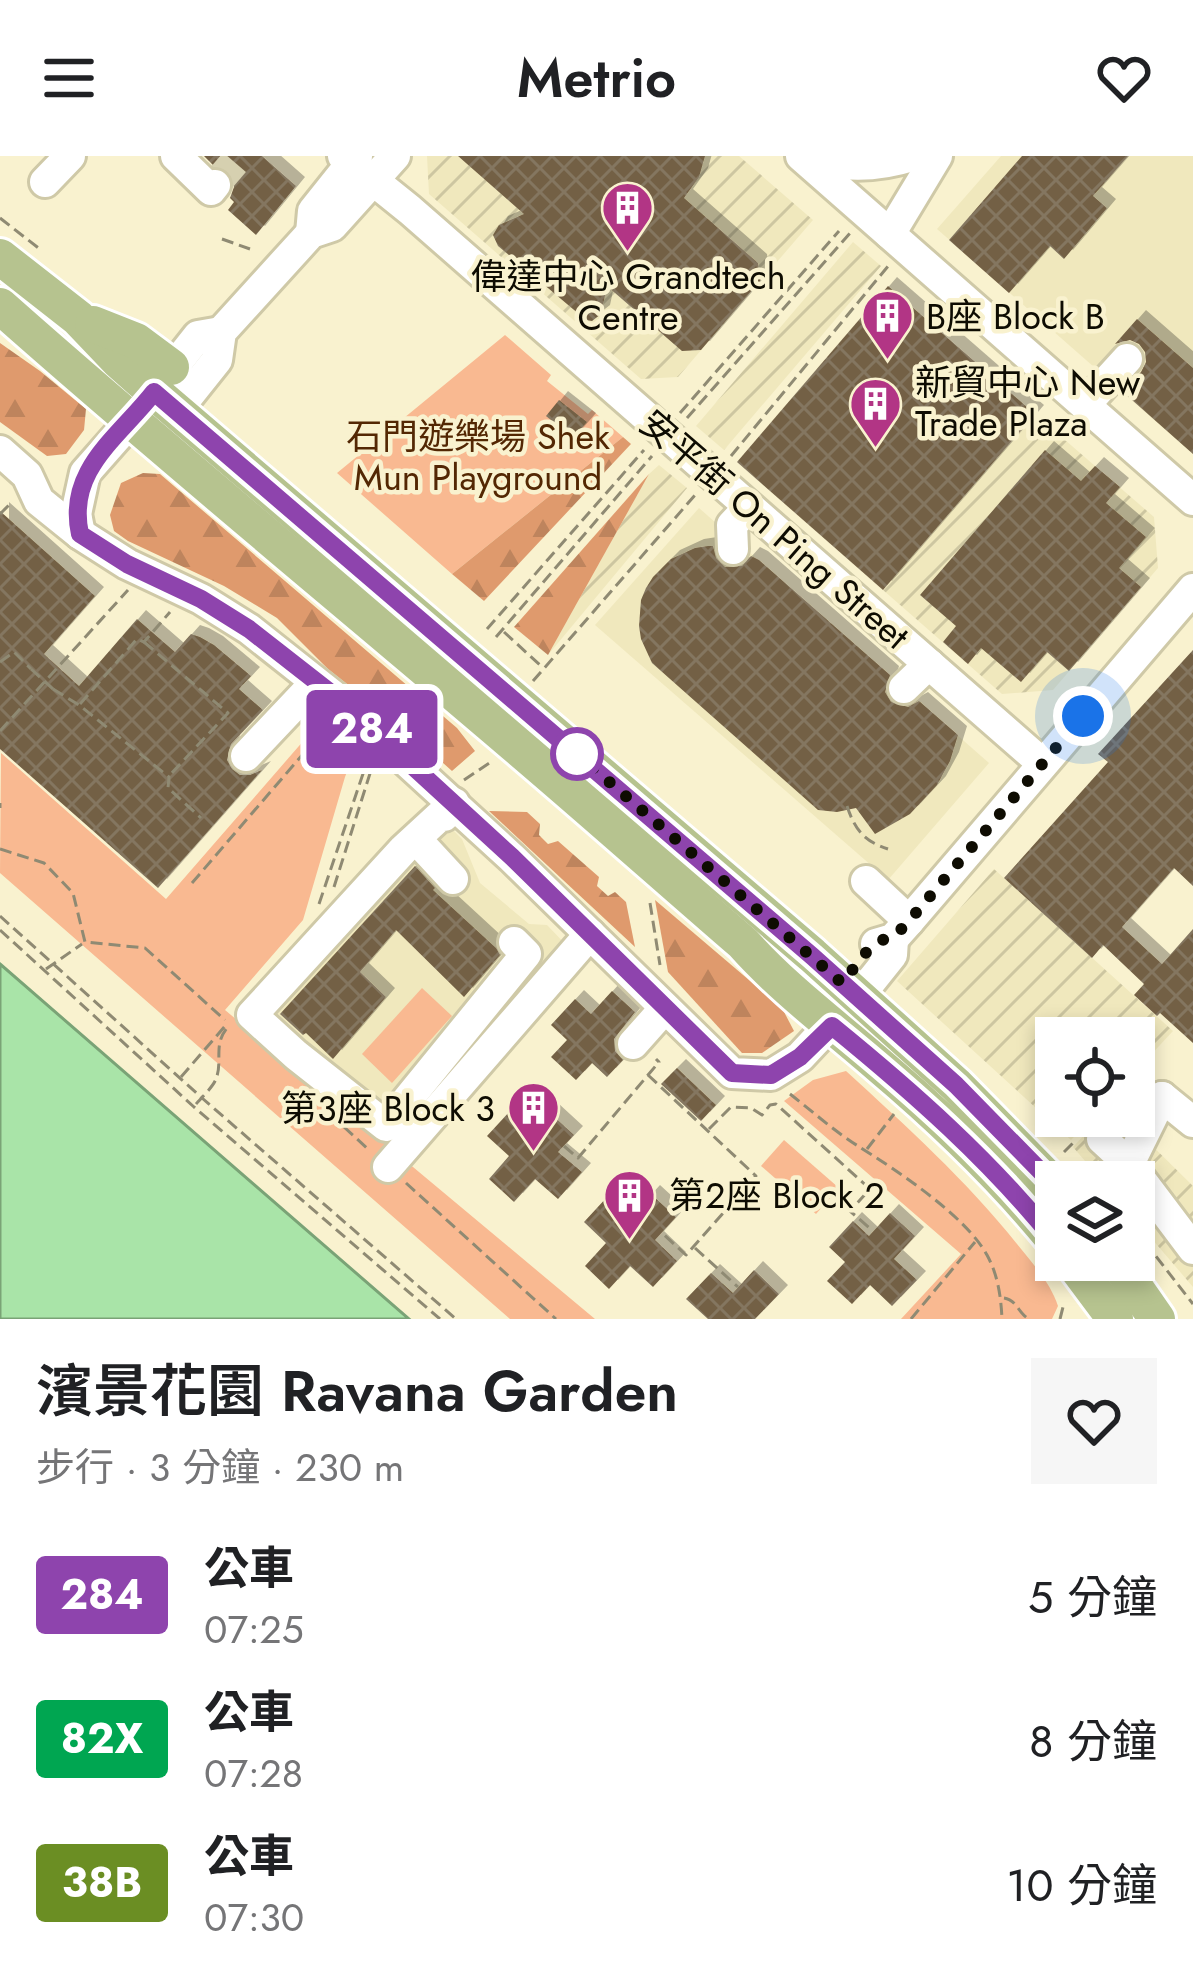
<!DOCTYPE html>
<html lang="zh-TW">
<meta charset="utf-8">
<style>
:root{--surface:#fff;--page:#f6f6f6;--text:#202124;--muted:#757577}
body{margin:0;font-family:Jost,"Noto Sans TC",sans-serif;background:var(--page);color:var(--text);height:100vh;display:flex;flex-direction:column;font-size:45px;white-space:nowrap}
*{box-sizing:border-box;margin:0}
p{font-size:39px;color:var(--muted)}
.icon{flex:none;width:66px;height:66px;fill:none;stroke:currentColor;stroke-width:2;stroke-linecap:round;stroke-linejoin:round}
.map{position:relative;height:1163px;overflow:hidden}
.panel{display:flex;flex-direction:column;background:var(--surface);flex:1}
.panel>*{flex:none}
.badge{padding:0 24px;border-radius:9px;font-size:42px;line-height:78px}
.fabs{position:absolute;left:1035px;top:861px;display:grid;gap:24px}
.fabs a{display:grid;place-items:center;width:120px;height:120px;border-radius:0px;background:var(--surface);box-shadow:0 6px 18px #0003;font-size:60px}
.you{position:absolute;width:60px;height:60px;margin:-30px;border:9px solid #fff;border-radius:50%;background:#1a73e8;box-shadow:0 0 0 18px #1a73e833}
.map>.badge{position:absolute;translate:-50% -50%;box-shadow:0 0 0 6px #fff}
.round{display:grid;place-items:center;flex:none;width:126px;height:126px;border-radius:0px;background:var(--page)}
.overview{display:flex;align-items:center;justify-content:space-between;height:204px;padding:0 36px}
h1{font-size:57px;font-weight:600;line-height:90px}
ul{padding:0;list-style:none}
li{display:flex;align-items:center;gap:36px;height:144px;padding:0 36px}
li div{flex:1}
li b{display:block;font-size:45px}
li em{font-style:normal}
li .badge{min-width:132px;font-weight:700;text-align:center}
header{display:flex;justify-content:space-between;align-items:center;height:156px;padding:0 36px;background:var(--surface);font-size:54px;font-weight:600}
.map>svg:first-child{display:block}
.built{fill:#f0e8bd}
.industrial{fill:url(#industrial-furrows)}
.green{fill:#f9b991}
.forest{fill:url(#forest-firs)}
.water{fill:#a9e4a8;stroke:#7aa376;stroke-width:3}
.building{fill:url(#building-cross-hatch);filter:url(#shadow)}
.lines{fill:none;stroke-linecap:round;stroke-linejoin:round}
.minor-tunnel{stroke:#d6d0b0;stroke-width:30;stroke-dasharray:30 15;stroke-linecap:butt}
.minor-casing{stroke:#cfc9a7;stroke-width:36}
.major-casing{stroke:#fff;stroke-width:42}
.path{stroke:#8f8a73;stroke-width:3;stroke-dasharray:12 6;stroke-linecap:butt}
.minor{stroke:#fff;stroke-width:30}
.major{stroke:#b6c38f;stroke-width:36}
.path-bridge{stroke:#8f8a73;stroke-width:3;stroke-dasharray:12 6;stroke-linecap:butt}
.line-casing{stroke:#fff;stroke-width:27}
.line{stroke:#8e44ad;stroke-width:18}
.walk{stroke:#0e0c02;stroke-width:12;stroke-dasharray:0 21.6}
.stop-dot{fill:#fff;stroke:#8e44ad;stroke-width:6}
.labels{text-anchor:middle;stroke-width:9;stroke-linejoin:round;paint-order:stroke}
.poi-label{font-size:36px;fill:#0e0c02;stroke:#f9f2cf;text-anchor:start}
.park-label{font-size:36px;fill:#532703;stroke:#f9f2cf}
.street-label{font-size:36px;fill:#0e0c02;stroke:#f9f2cf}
</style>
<header><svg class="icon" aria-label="menu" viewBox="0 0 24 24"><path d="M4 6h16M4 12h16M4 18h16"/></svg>Metrio<svg class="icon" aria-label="heart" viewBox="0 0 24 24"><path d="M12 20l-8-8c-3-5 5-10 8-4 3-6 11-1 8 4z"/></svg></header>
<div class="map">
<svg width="1193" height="1163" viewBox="0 0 1193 1163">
<defs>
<pattern id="industrial-furrows" width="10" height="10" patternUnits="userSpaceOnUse" patternTransform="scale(3)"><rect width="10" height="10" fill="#f0e8bd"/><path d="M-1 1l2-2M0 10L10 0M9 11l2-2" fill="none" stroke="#cdc6a1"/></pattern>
<pattern id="forest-firs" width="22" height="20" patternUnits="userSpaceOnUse" patternTransform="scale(3)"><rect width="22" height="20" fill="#df9a6d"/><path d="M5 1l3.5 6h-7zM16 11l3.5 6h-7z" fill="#be845d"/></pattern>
<pattern id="building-cross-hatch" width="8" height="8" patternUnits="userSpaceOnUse" patternTransform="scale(3)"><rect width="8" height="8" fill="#736045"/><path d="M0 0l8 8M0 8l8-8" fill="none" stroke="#847660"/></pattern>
<filter id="shadow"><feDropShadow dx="9" dy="-9" stdDeviation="0" flood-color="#0004"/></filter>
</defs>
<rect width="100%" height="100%" fill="#f9f2cf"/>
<g class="built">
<path d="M1001,0H1193V298L937,73Z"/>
<path d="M699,352L989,607L888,724L595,469Z"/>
<path d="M450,671L462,683L480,727L529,768L547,769L572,795L396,990L242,860Z"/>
</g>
<g class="industrial">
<path d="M427,0H739L813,64L678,221L641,223L429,38Z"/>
<path d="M853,86L881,110L724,294L696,270Z"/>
<path d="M1035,258L1154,361L1158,412L1053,534L1002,538L883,434Z"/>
<path d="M659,309L687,332L548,499L649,318Z"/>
<path d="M994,713L1173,875L1134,917V882H1056V960H1094L1071,984L897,825Z"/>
<path d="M1102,960H1122L1193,1030V1131L1134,1062V1026H1103L1073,991Z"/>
</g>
<g class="green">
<path d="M505,179L551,219L547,225L588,258L592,254L623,281L452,418L337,317Z"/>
<path d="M325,560L358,587L345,621L303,764L225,854L595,1163H510L0,717L1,597L166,743Z"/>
<path d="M422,832L452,860L392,927L362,898Z"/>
<path d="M846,915C906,970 966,1024 1017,1088C1033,1108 1050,1126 1058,1150L1052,1163H901L961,1098L784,945L813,924Z"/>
<path d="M784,984L839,1032L816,1058L761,1010Z"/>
</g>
<g class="forest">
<path d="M0,187L40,215L86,253L84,274L66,298L47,300L0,266Z"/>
<path d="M623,281L631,288L484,445L452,418Z"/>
<path d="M143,317L160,318L457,572L475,595L452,615L414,581L328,513L277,462L224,430L128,385L114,375L110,359L121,327Z"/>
<path d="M649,318L548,499L514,471Z"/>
<path d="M489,655L527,656L540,668L539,679L548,688L558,685L599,721L597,730L608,740L615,736L626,746L635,791Z"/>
<path d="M655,744L782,852L794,875L762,897H742L668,816Z"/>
</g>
<path class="water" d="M0,808L409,1163H0Z"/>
<g class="building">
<path d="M204,0H262L296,30L256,79L228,54L234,46L230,42L234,31L233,21L226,13L214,10Z"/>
<path d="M458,0H705L699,21L684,42L758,107L760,125L701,194L682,195L607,130L601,158L592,165L586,164L498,90L493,79L499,69L524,58Z"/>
<path d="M1022,0H1128L1093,40L1107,52L1064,103L1050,90L1009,137L949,84Z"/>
<path d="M888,130L1035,258L883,434L737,306Z"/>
<path d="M1137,163L1193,212V298L1123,236L1141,216L1146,206L1145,196L1139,188L1130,184L1115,188Z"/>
<path d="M559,244L587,266L573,282L546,260Z"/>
<path d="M1045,294L1081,325L1095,310L1120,331L1106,347L1146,381L1119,412L1141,431L1069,515L1047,496L1021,526L981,492L968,508L943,486L956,470L920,439Z"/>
<path d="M0,355L95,440L44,498L79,530L137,463L175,496L191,478L200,481L214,489L251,520L239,533L263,554L231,588L227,604L232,613L240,619H250L262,614L158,732L0,593Z"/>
<path d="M708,390H713L716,402L725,411L742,410L751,400L759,404L890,519L885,536L891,546L908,551L919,545L958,579L950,605L937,629L910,658L875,678L856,652L837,656L818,654L652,507L641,483L639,470L641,444L646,432L653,421L671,403L695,392Z"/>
<path d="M1193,494V730L1174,712L1122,771L1162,808L1193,773V887L1160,857L1157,860L1134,839L1144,828L1103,789L1092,802L1004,722L1108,606L1098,598Z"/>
<path d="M415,710L435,732L433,734L496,792L500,799L464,841L396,774L360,816L386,841L333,903L306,877L303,879L280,858Z"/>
<path d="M612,835L635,856L614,883L615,895L623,904L607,921L592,907L576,924L551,901L567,884L551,869L575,843L591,858Z"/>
<path d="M677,912L716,949L701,965L661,928Z"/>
<path d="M511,954L533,974L549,956L574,979L558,996L582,1016L558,1043L535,1023L514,1046L489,1023L509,1000L487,980Z"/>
<path d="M651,1038L676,1061L655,1084L677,1105L653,1131L630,1110L609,1133L585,1110L606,1087L584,1066L608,1040L630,1061Z"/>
<path d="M890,1057L915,1080L894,1103L917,1124L892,1150L870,1129L852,1148L827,1125L845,1106L829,1091L853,1065L869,1080Z"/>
<path d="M754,1114L779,1138L755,1163H708L686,1143L711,1117L733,1137Z"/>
</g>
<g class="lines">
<path class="minor-tunnel" d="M215,29L240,0"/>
<defs>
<g id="minor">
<path d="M176,0L211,34L215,29"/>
<path d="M343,0L410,54L1042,607"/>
<path d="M801,0L1193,344"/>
<path d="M804,0C841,12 875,12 912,0"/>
<path d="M45,26L70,0"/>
<path d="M311,77L313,55L357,0"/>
<path d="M890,78L937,0"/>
<path d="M1085,249L1127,203"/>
<path d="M162,273L217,204L221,176L311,77L332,70L395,0"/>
<path d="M0,295L27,319L39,345L80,378L127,408L201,443L249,473L345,549L512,702L732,917L771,919L800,901L872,824L892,799L893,783"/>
<path d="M80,378L76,358L85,317L130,266L198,180L221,176"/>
<path d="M733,393L732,369L749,351"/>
<path d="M904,532L929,508"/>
<path d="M246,600L315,527"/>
<path d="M454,647L444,660L442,658L404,693L252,859L296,899L386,970L526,798L514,786"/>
<path d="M416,683L453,723"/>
<path d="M866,725L909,765"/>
<path d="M876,788L893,783L909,765L1193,433"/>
<path d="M633,888L665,852"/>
<path d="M1162,941L1193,966"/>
<path d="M1102,983L1129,1008L1193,1093"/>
<path d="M1129,1008L1162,941"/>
<path d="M388,1011L590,778"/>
</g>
<g id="major">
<path d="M0,101L78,162L119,205L154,236L812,799L956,929L1056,1031"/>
<path d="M0,150C171,302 348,446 522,595C596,658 669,723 743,787C784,833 833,869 880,910C944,964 1003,1021 1056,1086"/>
<path d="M93,168L136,185L171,211"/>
<path d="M1071,1104L1115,1163"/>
<path d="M1116,1104L1157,1163"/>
</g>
</defs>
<use href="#minor" class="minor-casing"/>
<use href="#major" class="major-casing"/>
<g class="path">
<path d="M0,62L41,94"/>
<path d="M222,83L250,93"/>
<path d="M680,257L839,75"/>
<path d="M687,262L851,76"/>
<path d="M731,300L889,109"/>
<path d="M0,358L12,346"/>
<path d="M487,473L644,294"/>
<path d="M504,476L541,510"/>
<path d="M496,481L652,300"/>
<path d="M144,486L228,557L169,620"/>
<path d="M0,506L14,496L31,513"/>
<path d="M533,525L696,338"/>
<path d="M53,533L79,549L169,621L168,632L201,662"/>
<path d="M80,548L137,483L144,486L170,456"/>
<path d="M0,575L128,434"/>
<path d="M464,624L491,606"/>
<path d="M0,647V652"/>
<path d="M847,650C855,674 864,685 888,693"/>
<path d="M0,693L44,707L73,737L85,786L145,792L225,864"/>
<path d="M192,727L328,569"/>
<path d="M334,731L373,608"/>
<path d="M650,747L660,809"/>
<path d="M319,748L368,603"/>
<path d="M0,760L202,942L456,1163"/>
<path d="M0,774L194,951L440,1163"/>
<path d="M46,813L82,788"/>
<path d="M648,919L756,1020L686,1099L662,1077"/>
<path d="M181,921L226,869"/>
<path d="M790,938C812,955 834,975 858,990C896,1014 965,1059 987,1099C998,1119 1001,1141 1002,1163"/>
<path d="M196,948C201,942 213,931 216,923C223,905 213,889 227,872"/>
<path d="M344,971L368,993"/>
<path d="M709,973L731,951L751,952L762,959L770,949L776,948L870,1033L850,1055L873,1075"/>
<path d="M564,990L578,1002L659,906L656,903"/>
<path d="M867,993L894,958"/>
<path d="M1064,996L1076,984"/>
<path d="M1091,1021L1096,1026"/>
<path d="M406,1027L556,1163"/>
<path d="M1134,1072L1193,1148"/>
<path d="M695,1092L738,1131"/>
<path d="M1004,1142C1017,1144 1018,1157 1029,1163"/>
<path d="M911,1163L975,1086"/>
<path d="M1060,1163L1064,1147"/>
</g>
<use href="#minor" class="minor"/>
<use href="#major" class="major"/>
<path class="path-bridge" d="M31,513L53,533"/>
</g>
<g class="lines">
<defs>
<path id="line" d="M1056,1031L956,929L812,800L154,236C118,282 66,314 80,378L127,408L201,443L249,473L345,548L512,701L732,917L771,919L800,901L832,870C913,936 990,1004 1056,1086"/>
</defs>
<use href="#line" class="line-casing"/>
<use href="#line" class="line"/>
<path class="walk" d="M577,598L842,827C853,815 863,796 876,788C893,777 894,782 909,765L1083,560"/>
</g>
<defs>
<symbol id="building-pin" viewBox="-11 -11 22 30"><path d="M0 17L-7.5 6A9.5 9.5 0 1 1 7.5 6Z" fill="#b23585" stroke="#f9f2cf"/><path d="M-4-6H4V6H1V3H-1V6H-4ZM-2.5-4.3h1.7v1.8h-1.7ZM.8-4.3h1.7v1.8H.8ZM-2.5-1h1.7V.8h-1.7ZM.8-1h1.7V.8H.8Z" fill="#fff"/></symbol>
</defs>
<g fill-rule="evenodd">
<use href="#building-pin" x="598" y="22" width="59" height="81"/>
<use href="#building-pin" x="858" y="130" width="59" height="81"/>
<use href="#building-pin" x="846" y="218" width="59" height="81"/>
<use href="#building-pin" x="504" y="922" width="59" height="81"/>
<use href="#building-pin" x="600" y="1010" width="59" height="81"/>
</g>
<circle class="stop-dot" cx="577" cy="598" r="24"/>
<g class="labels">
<g class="poi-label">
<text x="628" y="133" text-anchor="middle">偉達中心 Grandtech<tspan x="628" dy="41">Centre</tspan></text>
<text x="926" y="173">B座 Block B</text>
<text x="915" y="239">新貿中心 New<tspan x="915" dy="41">Trade Plaza</tspan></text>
<text x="495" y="965" text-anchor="end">第3座 Block 3</text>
<text x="669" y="1052">第2座 Block 2</text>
</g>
<g class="park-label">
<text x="478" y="293">石門遊樂場 Shek<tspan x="478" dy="41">Mun Playground</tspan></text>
</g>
<g class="street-label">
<text transform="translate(775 373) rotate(41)" y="13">安平街 On Ping Street</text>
</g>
</g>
</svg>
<div class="fabs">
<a><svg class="icon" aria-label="locate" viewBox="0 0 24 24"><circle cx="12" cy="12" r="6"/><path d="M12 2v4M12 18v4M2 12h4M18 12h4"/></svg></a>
<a><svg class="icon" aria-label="layers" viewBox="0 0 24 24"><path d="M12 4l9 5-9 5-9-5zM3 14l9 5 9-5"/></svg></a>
</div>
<div class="you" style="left:1083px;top:560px"></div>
<b class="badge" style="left:372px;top:573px;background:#8e44ad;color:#fff">284</b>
</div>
<section class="panel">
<div class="overview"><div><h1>濱景花園 Ravana Garden</h1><p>步行 · 3 分鐘 · 230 m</p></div><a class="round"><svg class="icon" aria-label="heart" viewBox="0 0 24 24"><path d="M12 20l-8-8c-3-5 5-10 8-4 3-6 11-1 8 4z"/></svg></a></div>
<ul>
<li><span class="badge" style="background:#8e44ad;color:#fff">284</span><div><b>公車</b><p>07:25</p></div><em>5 分鐘</em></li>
<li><span class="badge" style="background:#00a651;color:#fff">82X</span><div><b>公車</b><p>07:28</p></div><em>8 分鐘</em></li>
<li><span class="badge" style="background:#6b8e23;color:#fff">38B</span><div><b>公車</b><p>07:30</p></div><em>10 分鐘</em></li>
</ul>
</section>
